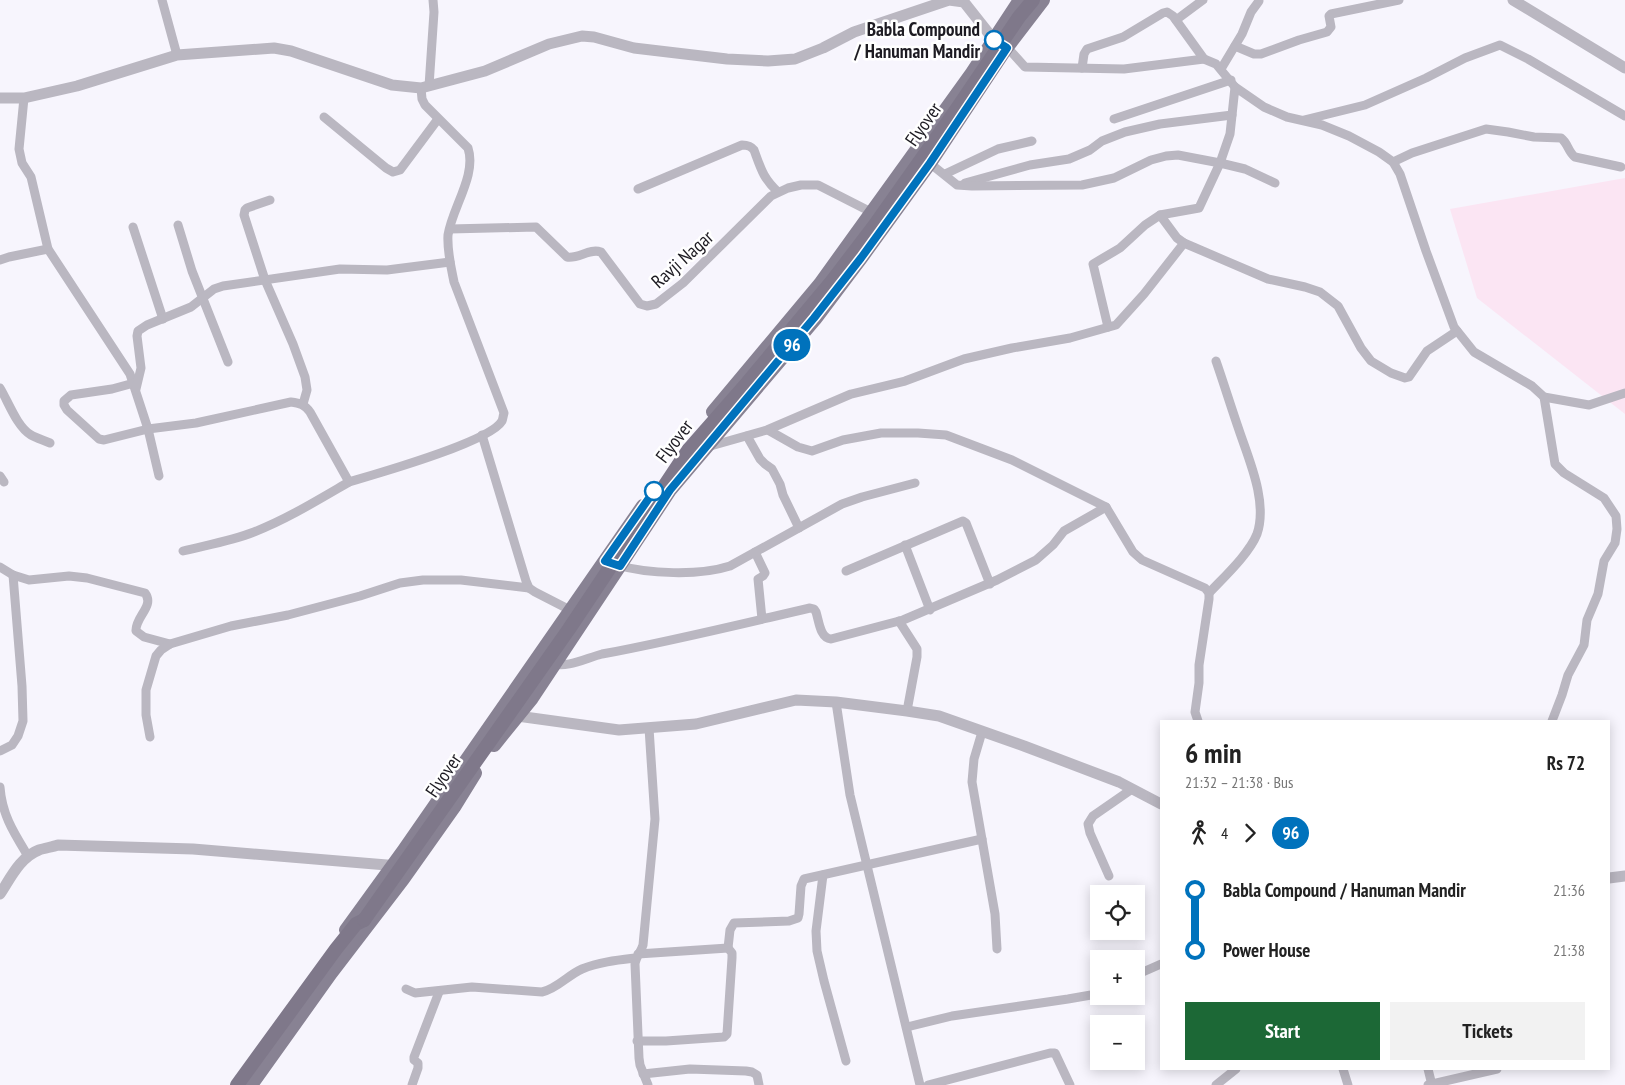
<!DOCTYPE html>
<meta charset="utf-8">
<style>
:root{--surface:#fff;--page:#f2f2f2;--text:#222;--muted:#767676;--accent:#1c6836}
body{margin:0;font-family:"PT Sans Narrow",sans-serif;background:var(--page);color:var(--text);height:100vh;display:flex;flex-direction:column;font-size:19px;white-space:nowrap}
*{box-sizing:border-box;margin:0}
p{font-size:16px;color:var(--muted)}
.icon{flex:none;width:28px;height:28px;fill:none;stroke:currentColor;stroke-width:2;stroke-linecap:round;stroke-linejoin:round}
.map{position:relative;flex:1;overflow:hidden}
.panel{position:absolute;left:1160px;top:720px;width:450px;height:350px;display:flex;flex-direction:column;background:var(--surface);border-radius:0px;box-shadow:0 2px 12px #0003}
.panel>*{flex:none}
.badge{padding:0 10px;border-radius:16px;font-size:18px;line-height:32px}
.controls{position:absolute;left:1090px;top:885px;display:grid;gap:10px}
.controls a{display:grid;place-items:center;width:55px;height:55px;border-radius:0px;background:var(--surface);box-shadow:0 2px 12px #0003;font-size:25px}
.map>.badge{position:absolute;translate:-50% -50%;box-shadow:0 0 0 2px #fff}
.legs{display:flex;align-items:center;gap:8px;height:55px;padding:0 25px;font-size:16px}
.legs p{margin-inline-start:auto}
.summary{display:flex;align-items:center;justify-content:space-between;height:85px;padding:0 25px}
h1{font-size:28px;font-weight:800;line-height:38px}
.button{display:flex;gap:10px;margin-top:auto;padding:10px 25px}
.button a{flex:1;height:58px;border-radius:0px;background:var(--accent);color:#fff;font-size:20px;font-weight:800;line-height:58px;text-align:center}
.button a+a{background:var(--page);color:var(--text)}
ul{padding:0 25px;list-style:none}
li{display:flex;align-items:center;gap:18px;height:60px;font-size:19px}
li i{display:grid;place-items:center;width:8px;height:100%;margin:0 6px;background:currentColor}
li i::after{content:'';width:12px;height:12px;margin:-6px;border:4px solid;border-radius:50%;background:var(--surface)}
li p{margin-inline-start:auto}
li:first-child i{background:linear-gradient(#0000 50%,currentColor 0)}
li:last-child i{background:linear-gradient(currentColor 50%,#0000 0)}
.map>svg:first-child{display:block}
.industrial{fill:#fbe5f3}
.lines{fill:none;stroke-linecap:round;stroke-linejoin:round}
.minor{stroke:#bab7c1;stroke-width:9}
.tertiary{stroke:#bab7c1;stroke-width:11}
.primary{stroke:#888293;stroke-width:14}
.trunk{stroke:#7f788a;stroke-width:14}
.trunk-bridge{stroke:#7f788a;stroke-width:14}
.line-1-casing{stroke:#fff;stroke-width:11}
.line-1{stroke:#0072bc;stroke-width:8}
.stop-1-dot{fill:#fff;stroke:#0072bc;stroke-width:2.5}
.labels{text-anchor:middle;stroke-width:5;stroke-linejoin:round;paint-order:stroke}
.stop-label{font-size:19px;font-weight:bold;fill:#1d1b22;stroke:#fff;text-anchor:end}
.street-label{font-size:19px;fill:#1d1b22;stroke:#fff}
</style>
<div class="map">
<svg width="1625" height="1085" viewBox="0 0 1625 1085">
<rect width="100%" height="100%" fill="#f7f5fd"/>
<path class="industrial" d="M1625,178V414L1477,298L1450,209Z"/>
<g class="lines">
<g class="minor">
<path d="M162,0L177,55"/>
<path d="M1176,20L1203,0"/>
<path d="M1235,46L1254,54H1261L1299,40L1327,32L1331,27L1329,16L1331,14L1399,0"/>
<path d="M1007,47L1025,67L1124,69L1204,59L1216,64L1235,87"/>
<path d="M1082,68L1084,54L1087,49L1123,37L1163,13L1167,12L1173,16L1204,59"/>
<path d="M1221,69L1242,34L1251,12L1259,1"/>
<path d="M429,86L434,12L433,0"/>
<path d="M24,98L19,149L22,163L31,177L48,249L130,374L148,429L196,423L291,402C300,403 305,405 310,412L349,482C376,474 490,442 502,421C503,419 503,416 504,413L454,282C451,267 447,251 448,235C452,208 477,175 468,148L425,105L422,99L421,88"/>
<path d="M324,117L386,168L393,172L400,170L438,119"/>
<path d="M1114,119L1231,80"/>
<path d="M1304,120L1365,105L1426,78L1465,58L1500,45L1528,59L1625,116"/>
<path d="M1393,162L1412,153L1486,129L1508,132L1534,137L1561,138C1568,143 1568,152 1575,157L1621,167"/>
<path d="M945,174L998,149L1032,141"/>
<path d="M965,183L1030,165L1069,159L1090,150L1102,141L1125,132L1160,124L1232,115"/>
<path d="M1275,183L1245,169L1220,163L1230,134L1235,87L1264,107L1287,117L1322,125L1349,136L1379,152L1393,162L1400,174L1426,251L1454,327L1474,352L1532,386L1544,397L1589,405L1625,393"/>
<path d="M638,189L742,145C748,145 751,146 754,150C761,169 763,178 778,192"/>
<path d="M270,200L247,208L245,210L244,215L265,280L293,344L305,377L307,390L303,404"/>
<path d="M178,225L192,271L228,362"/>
<path d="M133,227L163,319"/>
<path d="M450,229L536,227L567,257C579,259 589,248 601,252L640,304L647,306L656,304L683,283L771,196L788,188L801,185H818L875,214"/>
<path d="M1184,243L1268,279L1305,287L1320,292L1338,306L1361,348L1371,361L1391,373L1405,378L1409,377L1427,351L1457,331"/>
<path d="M0,260L9,257L48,249"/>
<path d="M1108,327L1093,264L1120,248L1145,225L1160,215"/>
<path d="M134,383L112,389L71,395L64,401V405L67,410L99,439L104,440L148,429L159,476"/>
<path d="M0,388C8,401 17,427 31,435C36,438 43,440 50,443"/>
<path d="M136,389L141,368L137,336L138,331L147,325L191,307L214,289L223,286L340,269L387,270L450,262"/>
<path d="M1544,397L1555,464L1564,473L1604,498L1616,516L1617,529L1615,543L1604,561L1598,594L1587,620L1584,645L1568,675L1562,695L1552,721"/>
<path d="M768,430L798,447L812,451L843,440L881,433H918L946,435L1012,460L1106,507L1133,552L1142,560L1205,588L1209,593V599L1199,665V683L1195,712L1198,721"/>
<path d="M482,435L526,581L529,588L535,592L574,612"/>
<path d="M747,436L760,459L765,464L772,469L780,484L783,495L799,528"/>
<path d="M707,447L767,430L851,394L905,381L964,359L1012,348L1070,338L1116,325L1144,294L1184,243L1177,238L1160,215L1199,208L1220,163L1178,155L1166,156L1151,160L1114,178L1082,185L972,186L957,185L927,161"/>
<path d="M0,476L4,482"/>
<path d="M905,545L930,610"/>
<path d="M183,551C207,545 231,541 254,532C287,519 318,500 349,482"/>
<path d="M755,552L765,573L763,576L758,579L762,619"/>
<path d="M617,565C648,574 699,576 730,566L842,504L862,497L915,483"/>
<path d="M0,567L13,575L29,580L69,576L87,578L145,593C155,606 135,617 136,631L144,637L170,644"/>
<path d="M846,571L963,521L966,523L990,584"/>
<path d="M1209,593C1224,577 1249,554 1257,534C1268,502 1249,460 1239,430C1231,407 1224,384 1216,361"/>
<path d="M899,621L917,649V657L907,711"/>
<path d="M550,663C567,669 586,658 602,654C672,641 741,624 810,608L814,609L816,612C819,621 820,638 831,639L903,620L997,580L1036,560L1053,545L1064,531L1106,507"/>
<path d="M836,702L850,795L920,1085"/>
<path d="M982,732L974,759L972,782L995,914L997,949"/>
<path d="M150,737L146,715V690L156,656L161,650L170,644L231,626L288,615L360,596L400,583L423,580H461L529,588"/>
<path d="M0,751L12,745L18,736L23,721L22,686L13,575"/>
<path d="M0,787C2,815 14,833 28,856"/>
<path d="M823,875L816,931L817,951L824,981L846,1061"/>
<path d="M1109,876L1090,833L1088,824L1093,816L1132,789"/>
<path d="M728,948L730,930L734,923L789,921L798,918L799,914L801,886L804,879L982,839"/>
<path d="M1136,975L1161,964"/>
<path d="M406,989L415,993L472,987L542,992C557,989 568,975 582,969C599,962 618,960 635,958"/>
<path d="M907,1027L952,1016L1068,999L1091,995L1099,991"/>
<path d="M637,1041H666L724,1037L727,1034L732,958V953L728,948L638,954"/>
<path d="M1343,1069L1348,1085"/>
<path d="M1428,1069L1432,1085"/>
<path d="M643,1074L690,1069L746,1071L752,1072L757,1075L759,1085"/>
<path d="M412,1085L418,1068V1063L414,1060V1057L439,992"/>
<path d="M648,1085L640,1065L639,1058L635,964C636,956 641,952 643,945L655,819L649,728"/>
<path d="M928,1085L1050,1053H1055L1070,1085"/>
<path d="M1216,1085L1236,1069"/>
<path d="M1428,1085L1497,1069"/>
</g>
<g class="tertiary">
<path d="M1513,0L1625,68"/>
<path d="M0,98H24L77,86L177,55L274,48L291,51L392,85L421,88L485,71L549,44L582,36L594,37L634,48L727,59L768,61L795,59L823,48L854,32L949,0L964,2L994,40L999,43"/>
<path d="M510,715L619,730L696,724L796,700L836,702L907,711L939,716L1024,746L1119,782L1161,804"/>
<path d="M1609,878L1625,876"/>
<path d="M0,894C10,879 20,857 39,850C45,848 52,847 58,845L193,849L399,866"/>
</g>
<g class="primary">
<path d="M713,412L820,284L972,73L1020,0"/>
<path d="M494,745L532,698L670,490L815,319L861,258L930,163L1007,47L1043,0"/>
<path d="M346,930L404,850L643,506"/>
<path d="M251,1085L331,973L403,879L454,807L475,773"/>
</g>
<path class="trunk" d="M237,1085L336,949L356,924L364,920"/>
<path class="trunk-bridge" d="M364,920L569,629L689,449L747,383L832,281L874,226L956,110L1019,17L1033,0"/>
</g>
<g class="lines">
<defs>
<path id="line-1" d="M654,491L605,561L620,566L670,490L814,318L861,258L930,163L1007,48L994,40"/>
</defs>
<use href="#line-1" class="line-1-casing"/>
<use href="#line-1" class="line-1"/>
</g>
<g class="stop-1-dot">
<circle cx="994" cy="40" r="9"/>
<circle cx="654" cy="491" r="9"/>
</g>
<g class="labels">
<g class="stop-label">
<text x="980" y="36">Babla Compound<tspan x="980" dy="22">/ Hanuman Mandir</tspan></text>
</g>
<g class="street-label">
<text transform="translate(923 124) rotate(-55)" y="7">Flyover</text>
<text transform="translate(682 259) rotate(-42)" y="7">Ravji Nagar</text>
<text transform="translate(674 441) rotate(-53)" y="7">Flyover</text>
<text transform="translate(443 775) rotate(-56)" y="7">Flyover</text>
</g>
</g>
</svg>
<div class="controls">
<a><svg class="icon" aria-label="locate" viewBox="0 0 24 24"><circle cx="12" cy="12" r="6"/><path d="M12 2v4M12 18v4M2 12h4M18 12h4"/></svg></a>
<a>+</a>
<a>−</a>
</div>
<b class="badge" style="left:792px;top:345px;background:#0072bc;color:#fff">96</b>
<section class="panel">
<div class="summary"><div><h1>6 min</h1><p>21:32 – 21:38 · Bus</p></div><b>Rs 72</b></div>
<div class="legs"><svg class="icon" aria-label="walk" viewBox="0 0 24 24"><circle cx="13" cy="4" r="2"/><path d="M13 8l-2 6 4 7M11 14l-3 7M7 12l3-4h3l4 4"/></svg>4<svg class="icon" aria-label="forward" viewBox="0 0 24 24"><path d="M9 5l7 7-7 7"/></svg><b class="badge" style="background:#0072bc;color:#fff">96</b></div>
<ul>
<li><i style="color:#0072bc"></i><b>Babla Compound / Hanuman Mandir</b><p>21:36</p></li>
<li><i style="color:#0072bc"></i><b>Power House</b><p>21:38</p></li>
</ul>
<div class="button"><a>Start</a><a>Tickets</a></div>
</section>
</div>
